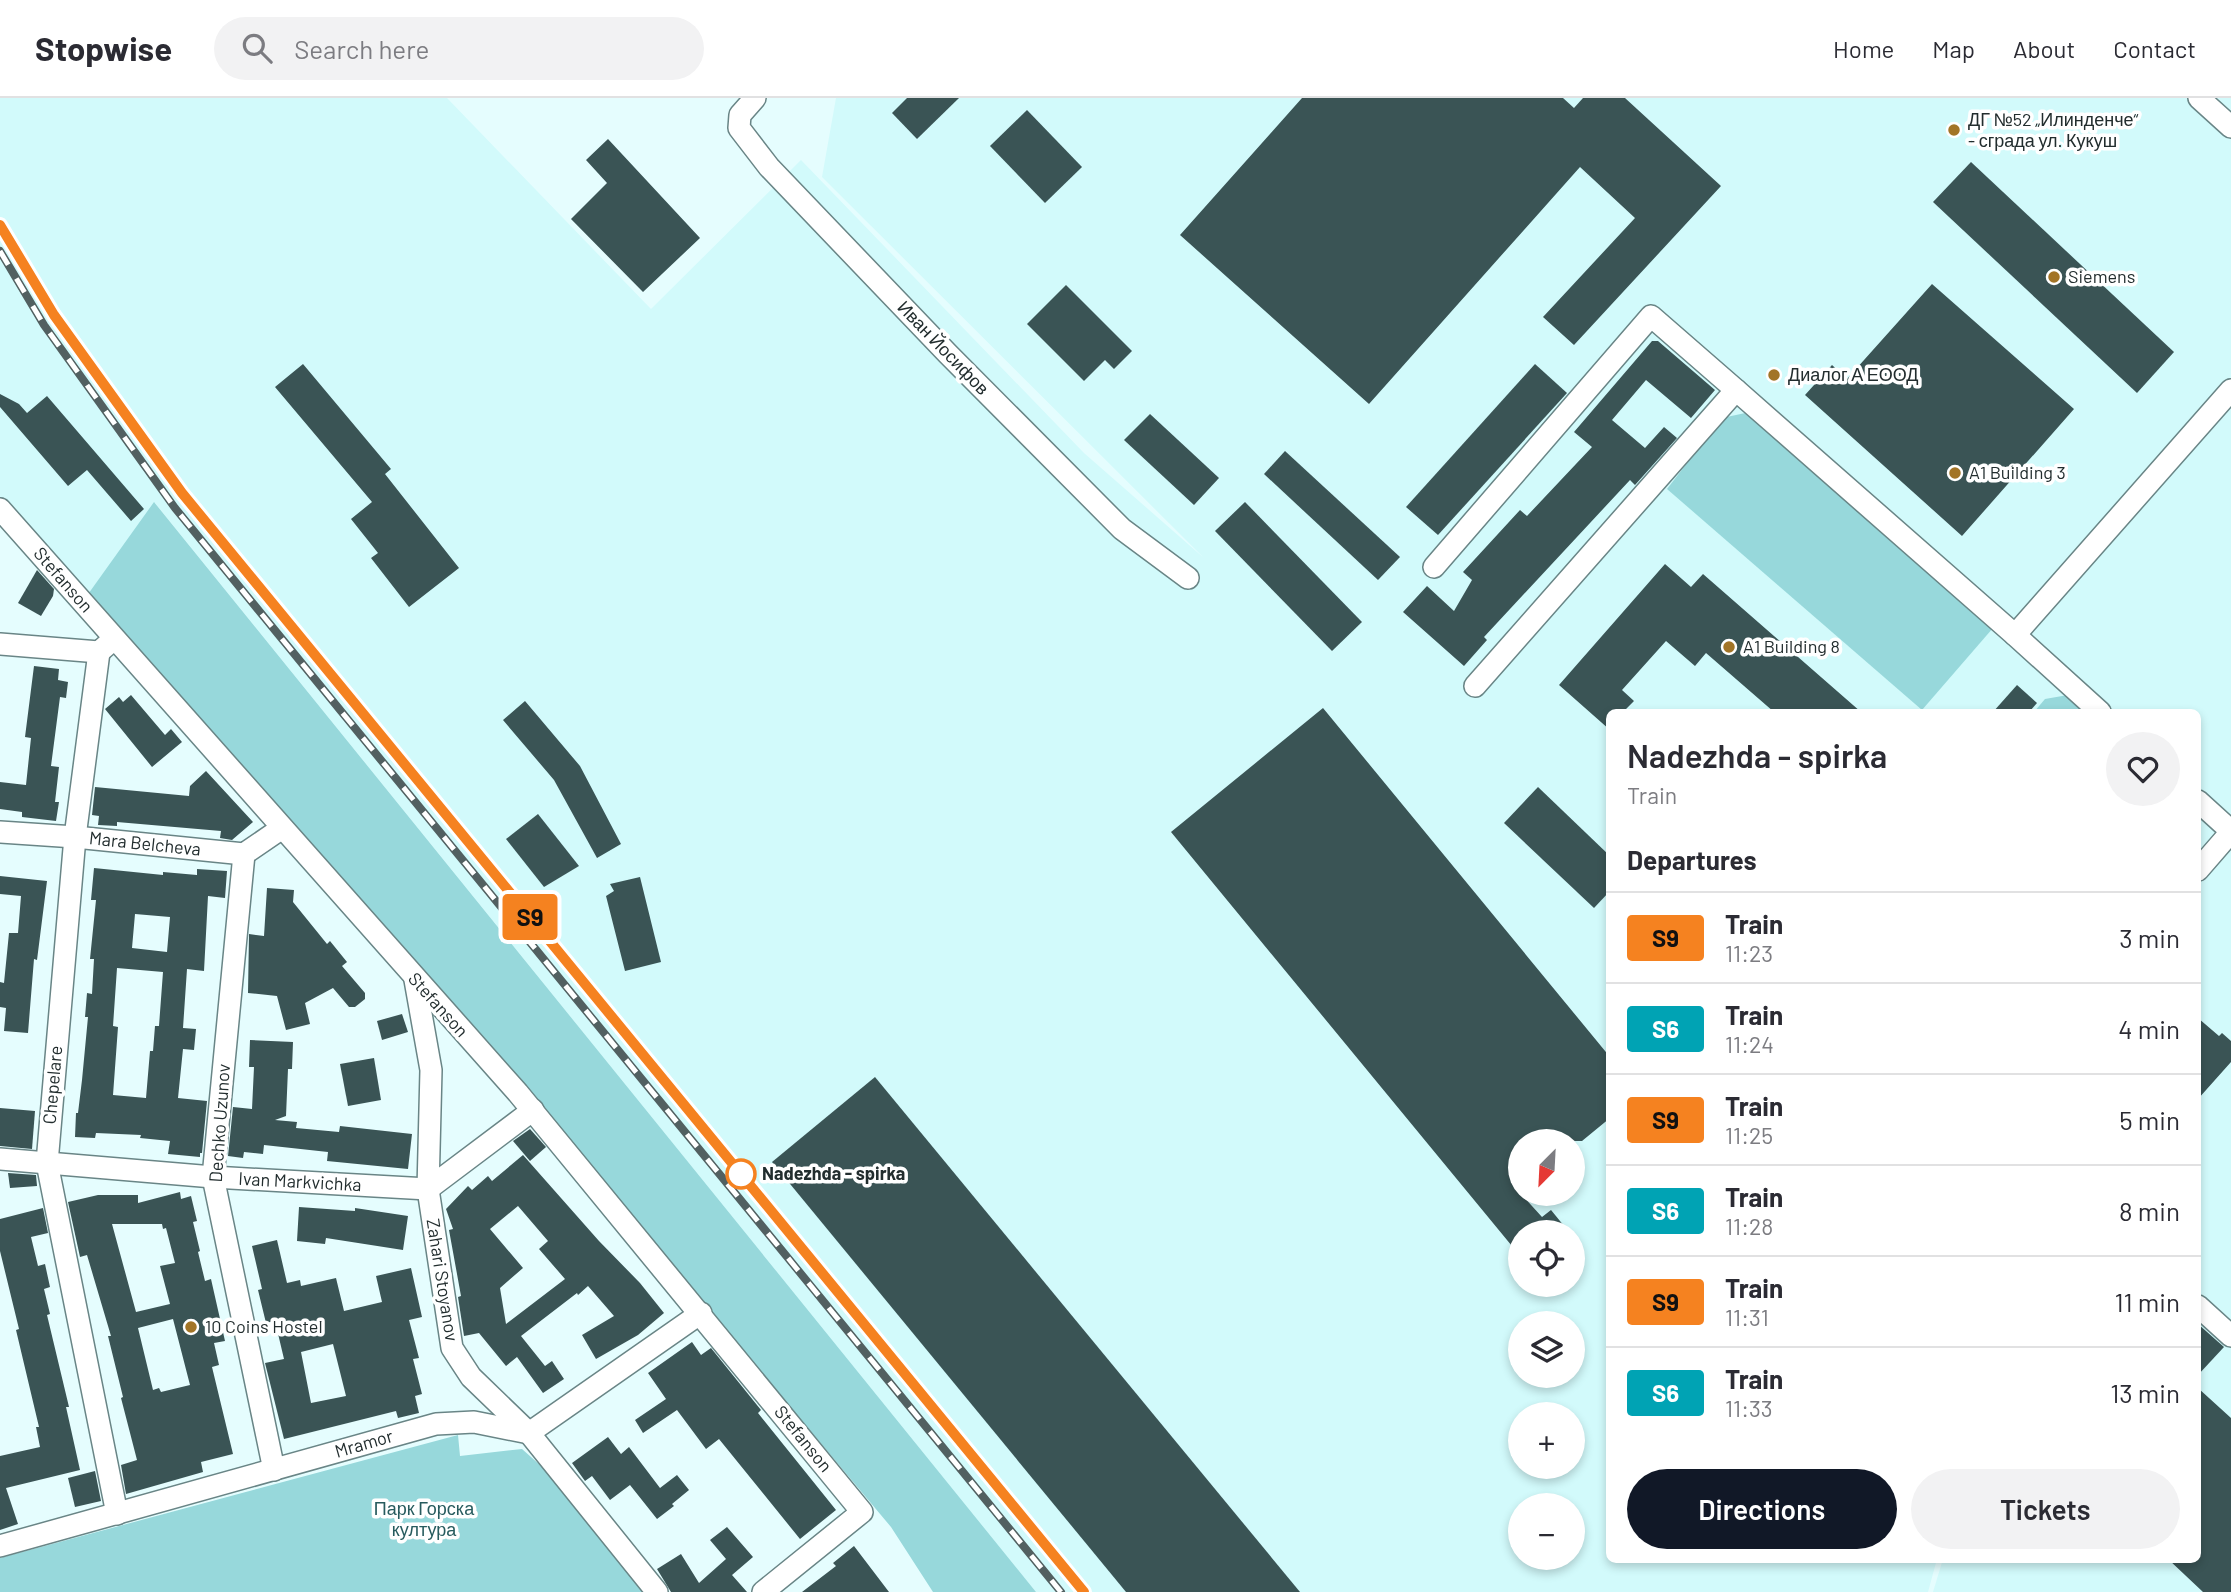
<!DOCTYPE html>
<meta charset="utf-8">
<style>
:root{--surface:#fff;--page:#f2f2f3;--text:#2b2b33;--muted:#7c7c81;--line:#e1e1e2;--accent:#111827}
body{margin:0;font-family:Barlow,sans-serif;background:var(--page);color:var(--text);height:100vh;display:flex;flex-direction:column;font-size:26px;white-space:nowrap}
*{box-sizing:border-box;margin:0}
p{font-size:23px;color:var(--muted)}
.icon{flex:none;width:38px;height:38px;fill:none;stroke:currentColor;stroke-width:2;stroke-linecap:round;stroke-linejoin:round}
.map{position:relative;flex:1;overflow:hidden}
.sheet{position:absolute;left:1606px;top:611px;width:595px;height:854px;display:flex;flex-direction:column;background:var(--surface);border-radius:10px;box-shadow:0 4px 10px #0003}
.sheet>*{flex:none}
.badge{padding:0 14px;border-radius:5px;font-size:24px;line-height:46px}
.needle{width:46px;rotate:204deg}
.controls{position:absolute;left:1508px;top:1031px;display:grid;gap:14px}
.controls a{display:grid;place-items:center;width:77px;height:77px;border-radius:50%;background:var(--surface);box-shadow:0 4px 10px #0003;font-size:35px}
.map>.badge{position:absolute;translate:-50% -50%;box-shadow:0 0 0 4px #fff}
h2{padding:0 21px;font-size:26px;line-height:63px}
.round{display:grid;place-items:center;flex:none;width:74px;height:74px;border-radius:37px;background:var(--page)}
.headline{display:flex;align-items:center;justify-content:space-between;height:119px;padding:0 21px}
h1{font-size:33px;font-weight:600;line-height:52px}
.primary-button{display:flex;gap:14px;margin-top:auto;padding:14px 21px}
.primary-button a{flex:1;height:80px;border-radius:42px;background:var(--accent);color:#fff;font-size:28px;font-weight:600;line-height:80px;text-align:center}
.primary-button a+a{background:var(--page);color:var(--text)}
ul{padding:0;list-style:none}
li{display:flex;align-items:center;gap:21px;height:91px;padding:0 21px;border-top:2px solid var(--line)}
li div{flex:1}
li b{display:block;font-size:26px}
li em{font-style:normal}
li .badge{min-width:77px;font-weight:700;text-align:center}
header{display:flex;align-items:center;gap:42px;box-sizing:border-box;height:98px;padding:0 35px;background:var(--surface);border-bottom:2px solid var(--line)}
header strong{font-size:33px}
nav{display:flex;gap:38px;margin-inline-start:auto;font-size:24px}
.search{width:490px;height:63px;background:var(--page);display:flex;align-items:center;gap:18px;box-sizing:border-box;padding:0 24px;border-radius:38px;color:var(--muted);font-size:26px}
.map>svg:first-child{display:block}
.built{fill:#d2fafb;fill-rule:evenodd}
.green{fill:#97d8db}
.building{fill:#3a5455;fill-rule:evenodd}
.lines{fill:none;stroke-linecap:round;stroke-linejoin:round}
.street-casing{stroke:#698586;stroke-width:24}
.street{stroke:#fff;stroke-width:21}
.rail-casing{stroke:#526061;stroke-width:8}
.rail{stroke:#fff;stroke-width:5;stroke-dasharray:16;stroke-linecap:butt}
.line-casing{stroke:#fff;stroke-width:16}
.line{stroke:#f58220;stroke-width:10}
.poi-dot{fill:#a27426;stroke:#fff;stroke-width:2.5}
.stop-dot{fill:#fff;stroke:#f58220;stroke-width:3.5}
.labels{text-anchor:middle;stroke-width:7;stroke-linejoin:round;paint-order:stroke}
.poi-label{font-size:18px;fill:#222d2e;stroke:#fff;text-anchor:start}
.street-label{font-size:18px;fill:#222d2e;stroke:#fff}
.stop-label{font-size:18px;font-weight:bold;fill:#222d2e;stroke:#fff;text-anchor:start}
.park-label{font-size:18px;fill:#275b5e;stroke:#fff}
</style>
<header>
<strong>Stopwise</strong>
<div class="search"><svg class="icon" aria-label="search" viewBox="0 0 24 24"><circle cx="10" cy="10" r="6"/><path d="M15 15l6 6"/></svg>Search here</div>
<nav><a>Home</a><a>Map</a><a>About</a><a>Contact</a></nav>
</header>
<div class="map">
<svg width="2231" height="1494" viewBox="0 0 2231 1494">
<rect width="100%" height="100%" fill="#e5fdfe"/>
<path class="built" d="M0,0H447L651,211L801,62L1084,355L1204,460L822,79L836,0H2231V1494H1933L1943,1461H2198V614H1610V1461H1937L1928,1494H1036L155,405L86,499L0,409ZM1521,1043H1573V1096H1521ZM1521,1134H1573V1186H1521ZM1521,1225H1573V1278H1521ZM1521,1316H1573V1368H1521ZM1521,1407H1573V1460H1521Z"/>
<g class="green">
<path d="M1750,314L1993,530L1922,612L1667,391L1722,320Z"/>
<path d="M154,404L1036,1494H933L891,1429L569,1046L86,499Z"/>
<path d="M2068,597L2088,614H2034L2045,601Z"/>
<path d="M458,1337L460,1358L522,1351L549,1375L645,1494H0V1460Z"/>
</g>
<g class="building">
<path d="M907,0H959L917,41L892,15Z"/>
<path d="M1302,0H1563L1574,10L1583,0H1625L1721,88L1574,247L1543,219L1635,120L1580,69L1369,306L1180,137Z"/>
<path d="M1027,12L1082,69L1045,105L990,48Z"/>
<path d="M608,41L700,140L643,194L571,121L607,85L586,62Z"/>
<path d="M1971,64L2174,254L2137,295L1933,104Z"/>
<path d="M1932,186L2074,311L1962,438L1805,297L1832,267L1847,281Z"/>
<path d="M1066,187L1132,253L1114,271L1105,262L1084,283L1027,226Z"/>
<path d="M1652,243H1658L1715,292L1691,320L1646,282L1612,322L1645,350L1664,329L1677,340L1635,387L1630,382L1484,539L1487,542L1464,568L1403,514L1427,488L1454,513L1472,482L1463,474L1520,412L1527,418L1592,349L1574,334Z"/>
<path d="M303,266L391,371L385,376L459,470L409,509L371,460L378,455L351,421L372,404L275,289Z"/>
<path d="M1535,266L1567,295L1438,437L1406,409Z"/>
<path d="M0,296L19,306L27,315L47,298L144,411L131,423L87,372L68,388L0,309Z"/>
<path d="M1150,316L1219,380L1194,407L1124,342Z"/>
<path d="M1285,353L1400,459L1378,482L1264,376Z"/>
<path d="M1245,404L1362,524L1332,553L1215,433Z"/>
<path d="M1665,466L1691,489L1703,476L1861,614H1774L1706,555L1695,568L1666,543L1622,592L1634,603L1623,614H1610V632L1559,587Z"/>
<path d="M37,472L54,491L53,498L41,518L18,505Z"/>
<path d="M34,568L59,571L58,582L68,584L66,600L60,599L51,668L59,669L55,704H59L56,723L22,719V714L0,711V684L26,687L31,640L25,639Z"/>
<path d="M2017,587L2037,605L2029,614H1993Z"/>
<path d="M131,597L165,637L171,631L182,644L152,669L105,611L119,599L123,604Z"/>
<path d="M525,603L580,668L621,746L597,760L554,682L503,622Z"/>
<path d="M1323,610L1610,959V1020L1582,1043H1521V1096L1542,1119L1551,1112L1569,1134H1521V1159L1171,734Z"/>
<path d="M206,673L253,724L232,742L220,740L221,733L117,724V728L98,727L99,718L92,717L95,689L189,698L190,688Z"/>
<path d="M1538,689L1610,758V793L1594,810L1504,725Z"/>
<path d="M538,716L579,768L544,789L506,741Z"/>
<path d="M94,770L163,777V774L197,777V771L227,773L225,800L208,798L204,873L187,871L183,930L196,931L194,952L183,951L178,1000L207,1003L202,1055H200V1059L168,1056L170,1043L140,1040L141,1037L96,1035L95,1040L75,1039L76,1015H78L82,982L88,919H85L87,895L92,896L94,861H90L96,802H91ZM135,816L170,819L167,854L132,850ZM117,870L163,874L159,928H155L153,953H150L146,1000L113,997L118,929L113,928Z"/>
<path d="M0,778L47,783L37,862L34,861L28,935L4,933L6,910L0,909V884L4,885L9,835H18L21,798L0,796Z"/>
<path d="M640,779L661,864L625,873L606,798L614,793L610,786Z"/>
<path d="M267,790L294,792L293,804L327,846L330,843L347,864L342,868L365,895V901L355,909H349L333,890L305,905L310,926L286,932L277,898L248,895L249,836L264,838Z"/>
<path d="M402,916L408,934L382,942L377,923Z"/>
<path d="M2198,920L2219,938L2222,935L2231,943V964L2198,1001Z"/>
<path d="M250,942L293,944L292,971H288L286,1018L275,1022L297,1024L296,1030L339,1034L340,1028L412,1036L408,1071L327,1063L328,1054L264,1047L263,1056L244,1054L243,1060L228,1058L233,1009L252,1011L254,969H249Z"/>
<path d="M374,960L381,1002L348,1008L340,966Z"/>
<path d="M875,979L1300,1494H1126L772,1064Z"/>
<path d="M0,1010L35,1013L32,1051L0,1048Z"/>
<path d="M530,1031L546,1049L530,1063L513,1043Z"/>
<path d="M523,1057L599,1143L640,1185L664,1215L638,1237L596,1261L582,1237L614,1218L588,1188L578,1197L577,1195L521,1238L545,1268L552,1263L564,1281L543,1295L517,1259L506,1268L479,1235L464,1238L458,1199L461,1198L449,1132L453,1131L446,1111L468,1088L472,1092L488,1078L492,1083ZM518,1108L548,1143L539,1151L565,1181L506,1226L500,1190L523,1170L490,1131Z"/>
<path d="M8,1075L36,1077L37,1088L10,1090Z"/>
<path d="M180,1094L181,1101L191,1098L197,1123L193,1124L200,1153L198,1154L205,1183L211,1181L225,1243L214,1245L219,1267L212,1269L233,1356L201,1364L203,1374L126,1396L121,1367L137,1362L121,1300L123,1299L108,1238H111L87,1157L80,1159L68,1104L98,1097H138V1105ZM112,1126H162L163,1131L166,1130L175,1165L160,1168L170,1206L136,1214ZM173,1221L190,1287L161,1294L159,1290L153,1292L138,1230Z"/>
<path d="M299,1109L355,1113V1110L408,1118L403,1152L326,1140L325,1146L297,1143Z"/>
<path d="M43,1110L48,1135L31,1139L38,1168L45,1166L50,1189L44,1191L50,1216L47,1217L69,1309H66L80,1372L6,1390L18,1426L0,1432V1358L40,1349L36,1329H39L16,1232L19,1231L0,1153V1121Z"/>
<path d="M277,1142L287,1185L300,1182L301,1188L336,1180L344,1213L382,1204L376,1178L411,1170L422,1219L409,1222L419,1260L413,1261L422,1296L415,1298L419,1315L398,1320L396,1313L284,1341L265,1265L284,1261L275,1223L266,1225L258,1192L262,1191L252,1148ZM333,1246L346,1298L311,1305L301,1254Z"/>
<path d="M2198,1226L2224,1249L2198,1277Z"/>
<path d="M692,1244L701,1257L711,1250L761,1312L758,1315L836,1412L800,1441L719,1341L706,1351L677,1312L643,1335L635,1322L666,1301L648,1275Z"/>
<path d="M2198,1290L2231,1320V1494H2203L2168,1461H2198Z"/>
<path d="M608,1339L621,1356L629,1349L660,1390L677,1377L689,1392L672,1406L674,1408L657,1421L630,1387L610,1402L592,1378L585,1383L572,1365Z"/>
<path d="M95,1373L101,1403L75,1409L68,1380Z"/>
<path d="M727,1429L753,1459L732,1477L747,1494H671L657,1471L681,1456L699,1485L726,1461L710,1442Z"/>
<path d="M854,1448L889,1494H802L836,1468L833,1465Z"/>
</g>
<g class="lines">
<defs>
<g id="street">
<path d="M755,0L740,17L739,30L769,69L948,256L1122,431L1188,480"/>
<path d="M2199,0L2231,29"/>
<path d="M0,411L518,995L862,1414L763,1494"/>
<path d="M1434,469L1651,218L1736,292"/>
<path d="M2015,537L2231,292"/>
<path d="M0,546L99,554L107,547"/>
<path d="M99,554L75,739L47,1065L117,1416"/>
<path d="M1475,588L1736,292L2015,537L2100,614"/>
<path d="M2198,703L2231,733"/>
<path d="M0,734L75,739L244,756L282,730"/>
<path d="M244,756L213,1079L274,1372"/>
<path d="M2198,772L2231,734"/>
<path d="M415,882L431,972L428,1091L452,1250L471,1279L529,1335L657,1494"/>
<path d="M0,1061L213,1079L428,1091L533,1012"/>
<path d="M2198,1208L2231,1238"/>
<path d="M0,1448L436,1326L474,1324L529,1335L701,1215"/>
</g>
</defs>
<use href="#street" class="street-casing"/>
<use href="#street" class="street"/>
<defs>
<g id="rail">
<path d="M0,127L54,217L182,395L1084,1494"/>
<path d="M0,153L44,227L175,410L1061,1494"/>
</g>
</defs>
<use href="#rail" class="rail-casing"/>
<use href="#rail" class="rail"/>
</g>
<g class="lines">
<defs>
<path id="line" d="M0,127L54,217L182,395L1084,1494"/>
</defs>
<use href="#line" class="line-casing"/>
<use href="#line" class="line"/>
</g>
<g class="poi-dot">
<circle cx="1954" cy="32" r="7"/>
<circle cx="2054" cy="179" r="7"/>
<circle cx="1774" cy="277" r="7"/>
<circle cx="1955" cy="375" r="7"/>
<circle cx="1729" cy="549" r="7"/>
<circle cx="191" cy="1229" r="7"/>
</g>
<circle class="stop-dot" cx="741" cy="1076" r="14"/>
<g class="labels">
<g class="poi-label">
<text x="1968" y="28">ДГ №52 „Илинденче“<tspan x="1968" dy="21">- сграда ул. Кукуш</tspan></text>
<text x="2068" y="185">Siemens</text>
<text x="1788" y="283">Диалог А ЕООД</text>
<text x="1969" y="381">A1 Building 3</text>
<text x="1743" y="555">A1 Building 8</text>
<text x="205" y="1235">10 Coins Hostel</text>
</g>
<g class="street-label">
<text transform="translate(943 250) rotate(46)" y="6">Иван Йосифов</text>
<text transform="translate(63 482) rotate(49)" y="6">Stefanson</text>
<text transform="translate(145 746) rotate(6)" y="6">Mara Belcheva</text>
<text transform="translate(438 907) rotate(48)" y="6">Stefanson</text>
<text transform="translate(53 987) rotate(-85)" y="6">Chepelare</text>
<text transform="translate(220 1025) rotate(-86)" y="6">Dechko Uzunov</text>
<text transform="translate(300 1084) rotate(3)" y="6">Ivan Markvichka</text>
<text transform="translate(442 1182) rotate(81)" y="6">Zahari Stoyanov</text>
<text transform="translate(803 1341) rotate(51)" y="6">Stefanson</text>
<text transform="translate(364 1346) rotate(-16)" y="6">Mramor</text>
</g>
<g class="stop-label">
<text x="762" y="1082">Nadezhda - spirka</text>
</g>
<g class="park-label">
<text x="424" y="1417">Парк Горска<tspan x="424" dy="21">култура</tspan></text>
</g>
</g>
</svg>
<div class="controls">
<a><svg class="needle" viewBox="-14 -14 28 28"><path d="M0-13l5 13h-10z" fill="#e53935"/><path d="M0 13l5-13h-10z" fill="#7c7c81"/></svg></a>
<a><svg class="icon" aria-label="locate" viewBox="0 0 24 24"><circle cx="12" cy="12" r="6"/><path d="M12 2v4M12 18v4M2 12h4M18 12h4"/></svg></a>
<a><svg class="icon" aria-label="layers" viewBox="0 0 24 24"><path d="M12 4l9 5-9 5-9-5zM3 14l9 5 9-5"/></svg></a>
<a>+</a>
<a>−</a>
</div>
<b class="badge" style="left:530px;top:819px;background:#f58220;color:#111">S9</b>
<section class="sheet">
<div class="headline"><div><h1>Nadezhda - spirka</h1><p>Train</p></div><a class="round"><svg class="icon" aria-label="heart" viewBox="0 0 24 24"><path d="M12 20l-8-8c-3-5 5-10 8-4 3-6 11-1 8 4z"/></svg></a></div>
<h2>Departures</h2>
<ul>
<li><span class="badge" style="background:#f58220;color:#111">S9</span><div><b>Train</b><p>11:23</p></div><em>3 min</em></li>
<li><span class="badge" style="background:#00a3b4;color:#fff">S6</span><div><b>Train</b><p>11:24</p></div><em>4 min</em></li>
<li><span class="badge" style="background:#f58220;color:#111">S9</span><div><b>Train</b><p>11:25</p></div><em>5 min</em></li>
<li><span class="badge" style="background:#00a3b4;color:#fff">S6</span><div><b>Train</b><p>11:28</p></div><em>8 min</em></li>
<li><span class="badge" style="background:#f58220;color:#111">S9</span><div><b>Train</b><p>11:31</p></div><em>11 min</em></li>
<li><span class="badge" style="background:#00a3b4;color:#fff">S6</span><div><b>Train</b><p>11:33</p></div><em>13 min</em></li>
</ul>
<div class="primary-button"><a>Directions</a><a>Tickets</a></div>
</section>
</div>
